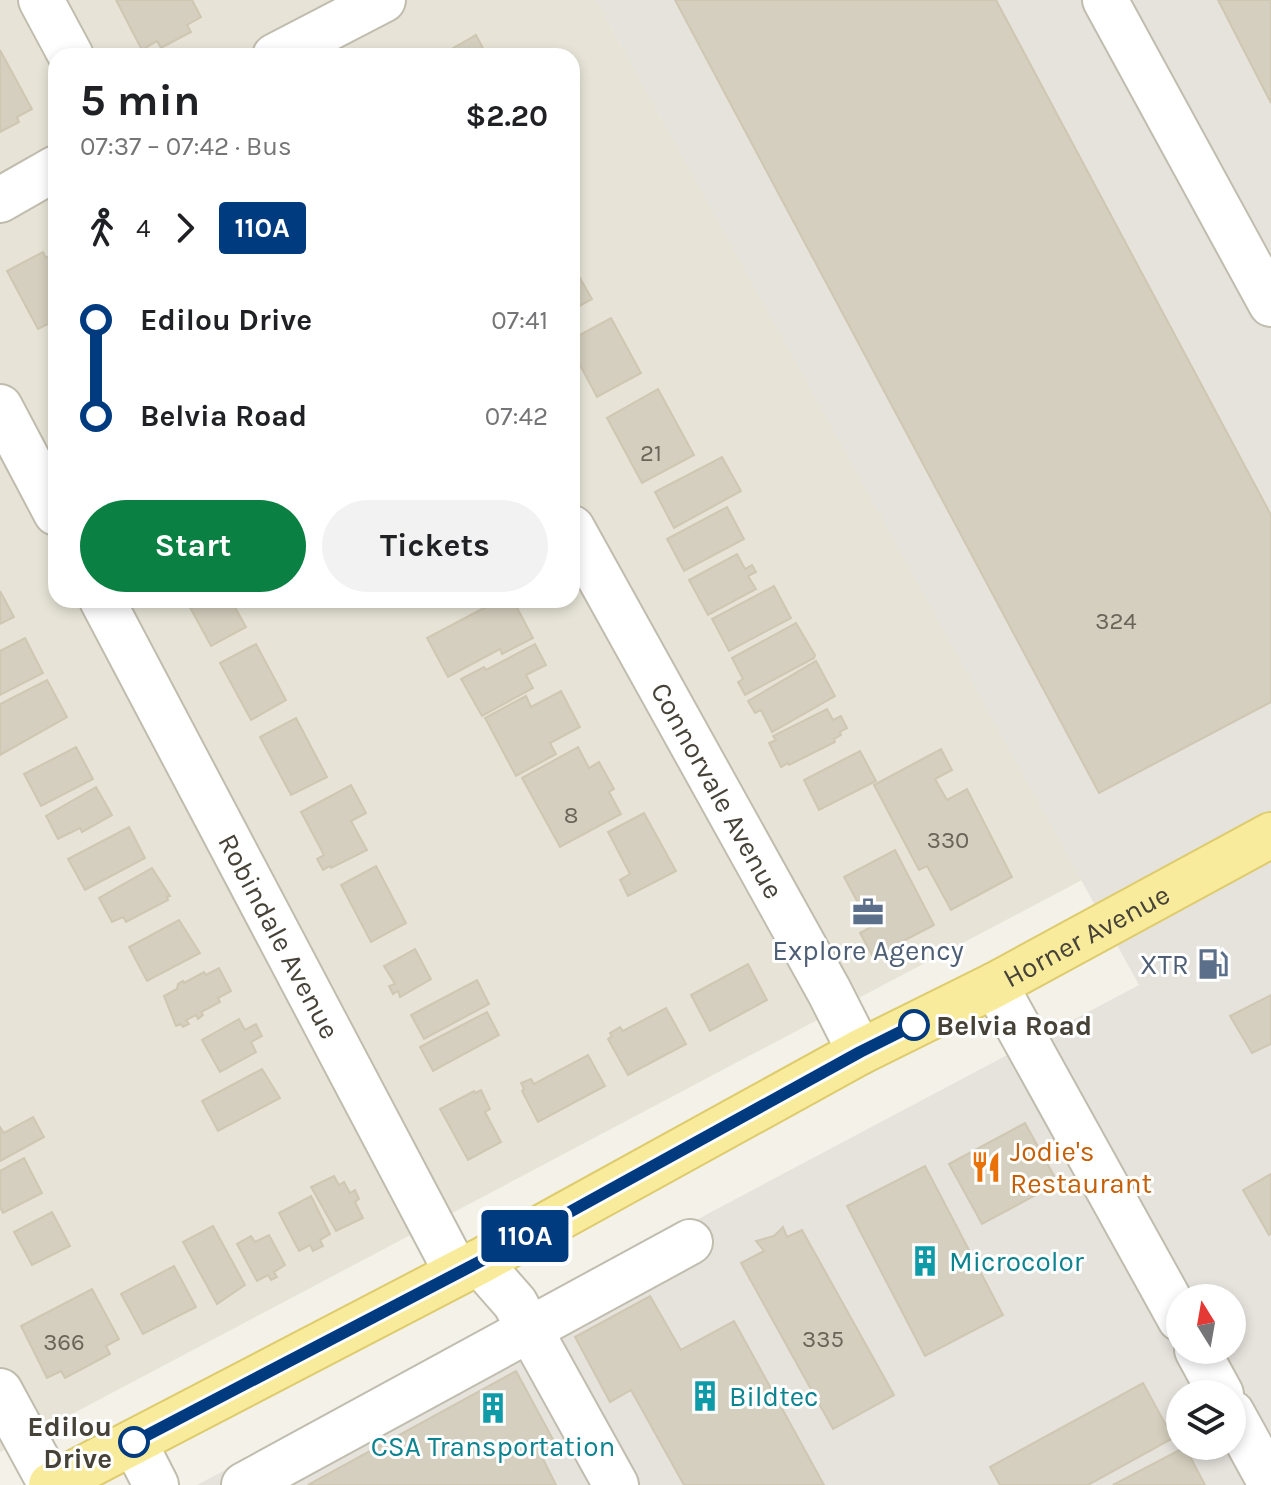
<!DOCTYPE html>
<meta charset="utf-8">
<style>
:root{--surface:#fff;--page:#f2f2f2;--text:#202124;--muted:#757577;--accent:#0b8043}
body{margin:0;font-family:Karla,sans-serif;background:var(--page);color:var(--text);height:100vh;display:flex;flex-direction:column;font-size:30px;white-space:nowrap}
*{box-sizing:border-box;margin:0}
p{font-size:26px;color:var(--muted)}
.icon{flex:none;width:44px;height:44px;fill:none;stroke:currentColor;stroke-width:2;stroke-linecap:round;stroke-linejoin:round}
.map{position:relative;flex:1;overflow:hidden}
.panel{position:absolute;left:48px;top:48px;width:532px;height:560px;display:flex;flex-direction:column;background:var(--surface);border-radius:24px;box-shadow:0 4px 12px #0003}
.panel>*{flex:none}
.badge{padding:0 16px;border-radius:6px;font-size:28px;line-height:52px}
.needle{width:52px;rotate:349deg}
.buttons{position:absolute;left:1166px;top:1284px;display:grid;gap:16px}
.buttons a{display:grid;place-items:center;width:80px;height:80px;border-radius:50%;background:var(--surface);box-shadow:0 4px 12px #0003;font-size:40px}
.map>.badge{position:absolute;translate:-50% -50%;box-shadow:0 0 0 4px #fff}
.legs{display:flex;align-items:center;gap:12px;height:88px;padding:0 32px;font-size:26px}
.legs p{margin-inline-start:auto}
.headline{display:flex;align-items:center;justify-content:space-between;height:136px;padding:0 32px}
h1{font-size:44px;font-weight:700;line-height:60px}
.action{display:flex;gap:16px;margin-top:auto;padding:16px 32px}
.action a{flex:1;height:92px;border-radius:48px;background:var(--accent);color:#fff;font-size:32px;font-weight:700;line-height:92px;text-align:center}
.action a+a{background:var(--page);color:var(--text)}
ul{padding:0 32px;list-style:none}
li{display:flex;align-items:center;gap:28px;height:96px;font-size:30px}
li i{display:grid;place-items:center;width:12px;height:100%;margin:0 10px;background:currentColor}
li i::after{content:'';width:20px;height:20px;margin:-10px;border:6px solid;border-radius:50%;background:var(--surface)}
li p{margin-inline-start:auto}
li:first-child i{background:linear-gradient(#0000 50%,currentColor 0)}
li:last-child i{background:linear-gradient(currentColor 50%,#0000 0)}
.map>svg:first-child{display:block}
.residential{fill:#e7e4d7;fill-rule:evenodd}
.industrial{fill:#e6e3dd;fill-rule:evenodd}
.building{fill:#d4cfbe;stroke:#cfc7b2;stroke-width:2}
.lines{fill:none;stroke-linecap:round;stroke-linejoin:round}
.minor-casing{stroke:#c1bdae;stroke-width:48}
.major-casing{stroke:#ddcb6c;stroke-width:48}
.minor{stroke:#fff;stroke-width:44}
.major{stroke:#f9eb9c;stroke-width:44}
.line-1-casing{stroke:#fff;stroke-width:18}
.line-1{stroke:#003b80;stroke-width:12}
.stop-1-dot{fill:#fff;stroke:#003b80;stroke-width:4}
.labels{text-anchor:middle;stroke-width:6;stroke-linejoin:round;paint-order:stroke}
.number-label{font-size:24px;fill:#6a6559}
.street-label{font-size:28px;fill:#464237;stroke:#fff}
.service-label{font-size:28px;fill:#4e5e75;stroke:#fff}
.stop-label{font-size:28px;font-weight:bold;fill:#464237;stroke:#fff;text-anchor:start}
.food-label{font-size:28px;fill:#c56008;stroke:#fff;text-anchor:start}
.culture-label{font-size:28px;fill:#0d838f;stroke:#fff;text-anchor:start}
</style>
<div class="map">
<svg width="1271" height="1485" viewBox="0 0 1271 1485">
<rect width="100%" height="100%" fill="#f3f1e8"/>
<path class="residential" d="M0,0H596L1082,880L0,1452ZM56,56H572V600H56Z"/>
<path class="industrial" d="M596,0H1271V1485H197L1139,985ZM1180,1298H1232V1350H1180ZM1180,1394H1232V1446H1180Z"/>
<g class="building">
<path d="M116,0H192L201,17L187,25L191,32L161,48L157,41L142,50Z"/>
<path d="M675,0H996L1271,515V702L1099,793Z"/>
<path d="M1218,0H1271V103Z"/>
<path d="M476,35L487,56H439L462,43Z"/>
<path d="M0,50L32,109L17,117L19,122L0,132Z"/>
<path d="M43,252L46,258L52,254L56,261V267L52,269L56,276V320L38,329L7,271Z"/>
<path d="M572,264L592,299L572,310Z"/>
<path d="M611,318L641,373L597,397L572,350V339Z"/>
<path d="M658,389L694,455L642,483L607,418Z"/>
<path d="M722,457L741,491L674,528L655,492Z"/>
<path d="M727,507L744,539L684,571L667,539Z"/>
<path d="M737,554L745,569L752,565L756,572L748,576L756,589L708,615L689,580Z"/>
<path d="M774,586L791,618L729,651L712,619Z"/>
<path d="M0,591L14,617L0,624Z"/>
<path d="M186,600H231L246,627L211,646Z"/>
<path d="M499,600H513L533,638L502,654L500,649L448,677L427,638Z"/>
<path d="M796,623L815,655L814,658L745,695L738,682L743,679L732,658Z"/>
<path d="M25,638L43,673L0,695V651Z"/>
<path d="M256,644L286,700L251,720L220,663Z"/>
<path d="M535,644L546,665L526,675L533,688L482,716L461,679L484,667L486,670Z"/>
<path d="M816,661L835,696L772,732L761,710L755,713L748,701Z"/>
<path d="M47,680L67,717L0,755V704Z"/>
<path d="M561,691L580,727L550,743L556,754L516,776L485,718L526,696L531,707Z"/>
<path d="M827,709L833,720L841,716L847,728L840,732L841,735L834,739L835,742L789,765L788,763L781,767L769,743L776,740L773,736Z"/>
<path d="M296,718L327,777L291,795L260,737Z"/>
<path d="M76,747L93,779L41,806L24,774Z"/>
<path d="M578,747L589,768L599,762L614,789L609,792L621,814L560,847L522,778Z"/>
<path d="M941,749L952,770L935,779L947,800L967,789L1012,877L951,910L927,866L919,870L874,785Z"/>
<path d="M860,751L876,781L819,810L804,780Z"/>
<path d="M351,785L366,813L351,821L367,850L331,868L330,866L323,870L317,859L324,855L301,812Z"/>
<path d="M96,787L112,815L82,832L80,828L58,839L46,816Z"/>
<path d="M644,813L676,871L628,896L620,880L630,874L608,832Z"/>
<path d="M129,827L145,858L85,890L68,859Z"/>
<path d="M895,850L934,925L873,957L860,933L871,927L844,877Z"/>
<path d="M376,866L406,923L371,942L341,885Z"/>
<path d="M152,868L170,896L167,897L168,900L126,922L123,917L112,922L99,898Z"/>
<path d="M179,920L200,953L147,981L129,947Z"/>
<path d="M415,949L431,979L400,997L398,991L393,994L389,986L395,984L384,966Z"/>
<path d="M748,964L767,1000L710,1031L691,995Z"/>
<path d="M219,968L231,991L218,998L220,1002L201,1012L203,1015L198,1019L196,1015L186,1020L189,1024L183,1027L181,1024L176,1026L164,996L177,989L178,984L183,981L184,983L204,972L206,975Z"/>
<path d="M477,980L489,1004L424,1039L411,1015Z"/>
<path d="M1271,995V1044L1252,1053L1230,1016Z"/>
<path d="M666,1008L686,1044L628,1075L608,1039L612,1036L610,1033L620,1027L623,1031Z"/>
<path d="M487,1012L499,1035L433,1071L420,1047Z"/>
<path d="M239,1019L245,1030L256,1024L262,1036L251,1042L256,1052L220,1072L202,1040Z"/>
<path d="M588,1055L605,1086L538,1122L522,1091L524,1089L521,1083L531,1079L534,1084Z"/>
<path d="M262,1069L280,1098L218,1131L202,1101Z"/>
<path d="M481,1090L490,1109L485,1112L501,1142L468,1160L440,1109L474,1091L475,1093Z"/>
<path d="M33,1117L44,1137L0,1161V1127L4,1133Z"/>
<path d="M1025,1123L1058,1183L982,1224L949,1164Z"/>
<path d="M24,1158L42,1193L3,1213L0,1207V1171Z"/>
<path d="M925,1166L1003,1315L925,1356L847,1206Z"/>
<path d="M1271,1174V1234L1269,1235L1243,1190Z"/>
<path d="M334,1176L339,1185L344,1182L350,1193L355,1190L359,1199L355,1202L363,1218L336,1231L311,1187Z"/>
<path d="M311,1196L330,1234L320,1240L323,1246L313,1251L310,1245L299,1251L279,1213Z"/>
<path d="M52,1212L70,1246L32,1265L14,1232Z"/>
<path d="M213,1226L245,1285L217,1304L183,1242Z"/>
<path d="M783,1227L787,1237L802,1230L894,1395L833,1429L741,1263L764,1251L756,1241L774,1236Z"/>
<path d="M269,1235L285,1265L274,1272L277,1277L271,1280L268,1275L257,1281L237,1244L251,1236L255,1242Z"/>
<path d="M174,1266L196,1307L143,1334L121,1294Z"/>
<path d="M92,1289L119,1339L106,1346L110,1354L65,1378L61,1371L47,1378L21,1326Z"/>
<path d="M650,1296L681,1350L734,1321L824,1485H684L631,1390L610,1402L575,1337Z"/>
<path d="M516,1371L556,1445L540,1453L556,1485H308Z"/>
<path d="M1143,1383L1173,1438L1088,1485H1000L990,1467Z"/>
<path d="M1185,1447L1205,1485H1113Z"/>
</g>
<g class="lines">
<defs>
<g id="minor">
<path d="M41,0L71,56"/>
<path d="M1105,0L1271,304"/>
<path d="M275,56L383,0"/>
<path d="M0,200L56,168"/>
<path d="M0,407L56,513"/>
<path id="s1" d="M572,528L829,991L860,1052"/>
<path id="s2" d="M102,600L457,1273"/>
<path d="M995,985L1180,1319"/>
<path d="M479,1262L515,1303L616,1485"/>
<path d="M1197,1350L1221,1394"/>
<path d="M0,1391L51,1485"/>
<path d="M1232,1413L1271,1484"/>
<path d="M134,1442L156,1485"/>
<path d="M244,1485L690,1242"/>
</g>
<g id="major">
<path id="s3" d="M51,1485L479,1262L860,1052L995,985L1271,835"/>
</g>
</defs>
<use href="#minor" class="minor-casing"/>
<use href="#major" class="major-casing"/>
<use href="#minor" class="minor"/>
<use href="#major" class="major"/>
</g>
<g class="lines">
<defs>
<path id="line-1" d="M134,1442L479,1262L860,1052L914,1025"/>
</defs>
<use href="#line-1" class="line-1-casing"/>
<use href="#line-1" class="line-1"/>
</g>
<defs>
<symbol id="office-bare" viewBox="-9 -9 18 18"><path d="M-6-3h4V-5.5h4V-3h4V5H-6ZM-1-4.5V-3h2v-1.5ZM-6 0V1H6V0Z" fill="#5c6f8a" stroke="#fff" stroke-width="2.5" paint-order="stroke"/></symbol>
<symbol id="fuel-bare" viewBox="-9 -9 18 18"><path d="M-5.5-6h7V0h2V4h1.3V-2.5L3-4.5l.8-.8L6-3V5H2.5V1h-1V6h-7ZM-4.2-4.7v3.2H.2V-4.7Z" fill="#5c6f8a" stroke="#fff" stroke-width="2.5" paint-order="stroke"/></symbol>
<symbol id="restaurant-bare" viewBox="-9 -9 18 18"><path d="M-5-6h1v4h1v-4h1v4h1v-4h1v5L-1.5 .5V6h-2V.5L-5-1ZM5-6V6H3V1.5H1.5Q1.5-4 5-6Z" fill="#e8710a" stroke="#fff" stroke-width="2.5" paint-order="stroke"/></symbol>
<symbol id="building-bare" viewBox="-9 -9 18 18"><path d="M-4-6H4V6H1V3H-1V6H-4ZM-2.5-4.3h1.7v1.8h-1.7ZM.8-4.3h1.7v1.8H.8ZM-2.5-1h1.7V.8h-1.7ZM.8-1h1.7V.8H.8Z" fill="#0f9aa8" stroke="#fff" stroke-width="2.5" paint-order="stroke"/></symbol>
</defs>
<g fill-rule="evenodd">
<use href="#office-bare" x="846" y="890" width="44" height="44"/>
<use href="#fuel-bare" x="1191" y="942" width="44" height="44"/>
<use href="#restaurant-bare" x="964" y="1145" width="44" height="44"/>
<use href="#building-bare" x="903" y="1239" width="44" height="44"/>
<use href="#building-bare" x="683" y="1374" width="44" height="44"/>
<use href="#building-bare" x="471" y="1386" width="44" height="44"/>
</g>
<g class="stop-1-dot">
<circle cx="914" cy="1025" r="14"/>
<circle cx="134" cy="1442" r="14"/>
</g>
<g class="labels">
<g class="number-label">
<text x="651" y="461">21</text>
<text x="1116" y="629">324</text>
<text x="571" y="823">8</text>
<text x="948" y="848">330</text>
<text x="823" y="1347">335</text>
<text x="64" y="1350">366</text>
</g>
<g class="street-label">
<text dy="10" stroke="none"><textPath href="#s1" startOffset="300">Connorvale Avenue</textPath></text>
<text dy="10" stroke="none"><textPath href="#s3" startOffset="1172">Horner Avenue</textPath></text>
<text dy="10" stroke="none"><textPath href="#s2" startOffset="380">Robindale Avenue</textPath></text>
</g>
<g class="service-label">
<text x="868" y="960">Explore Agency</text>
<text x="1189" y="974" text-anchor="end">XTR</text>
</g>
<g class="stop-label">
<text x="936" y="1035">Belvia Road</text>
<text x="112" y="1436" text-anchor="end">Edilou<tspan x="112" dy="32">Drive</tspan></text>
</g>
<g class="food-label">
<text x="1010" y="1161">Jodie's<tspan x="1010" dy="32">Restaurant</tspan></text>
</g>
<g class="culture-label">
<text x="949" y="1271">Microcolor</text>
<text x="729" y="1406">Bildtec</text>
<text x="493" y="1456" text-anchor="middle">CSA Transportation</text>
</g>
</g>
</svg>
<div class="buttons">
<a><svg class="needle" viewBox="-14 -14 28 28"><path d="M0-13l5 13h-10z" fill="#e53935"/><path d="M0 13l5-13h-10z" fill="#757577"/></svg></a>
<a><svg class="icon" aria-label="layers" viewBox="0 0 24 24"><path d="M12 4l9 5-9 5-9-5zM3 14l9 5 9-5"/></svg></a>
</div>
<b class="badge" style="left:525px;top:1236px;background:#003b80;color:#fff">110A</b>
<section class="panel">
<div class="headline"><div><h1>5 min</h1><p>07:37 – 07:42 · Bus</p></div><b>$2.20</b></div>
<div class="legs"><svg class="icon" aria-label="walk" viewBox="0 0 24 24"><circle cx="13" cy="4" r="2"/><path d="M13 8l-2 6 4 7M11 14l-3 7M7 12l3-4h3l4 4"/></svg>4<svg class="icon" aria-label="forward" viewBox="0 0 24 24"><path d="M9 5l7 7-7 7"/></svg><b class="badge" style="background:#003b80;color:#fff">110A</b></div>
<ul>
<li><i style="color:#003b80"></i><b>Edilou Drive</b><p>07:41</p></li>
<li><i style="color:#003b80"></i><b>Belvia Road</b><p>07:42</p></li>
</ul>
<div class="action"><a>Start</a><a>Tickets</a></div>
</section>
</div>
